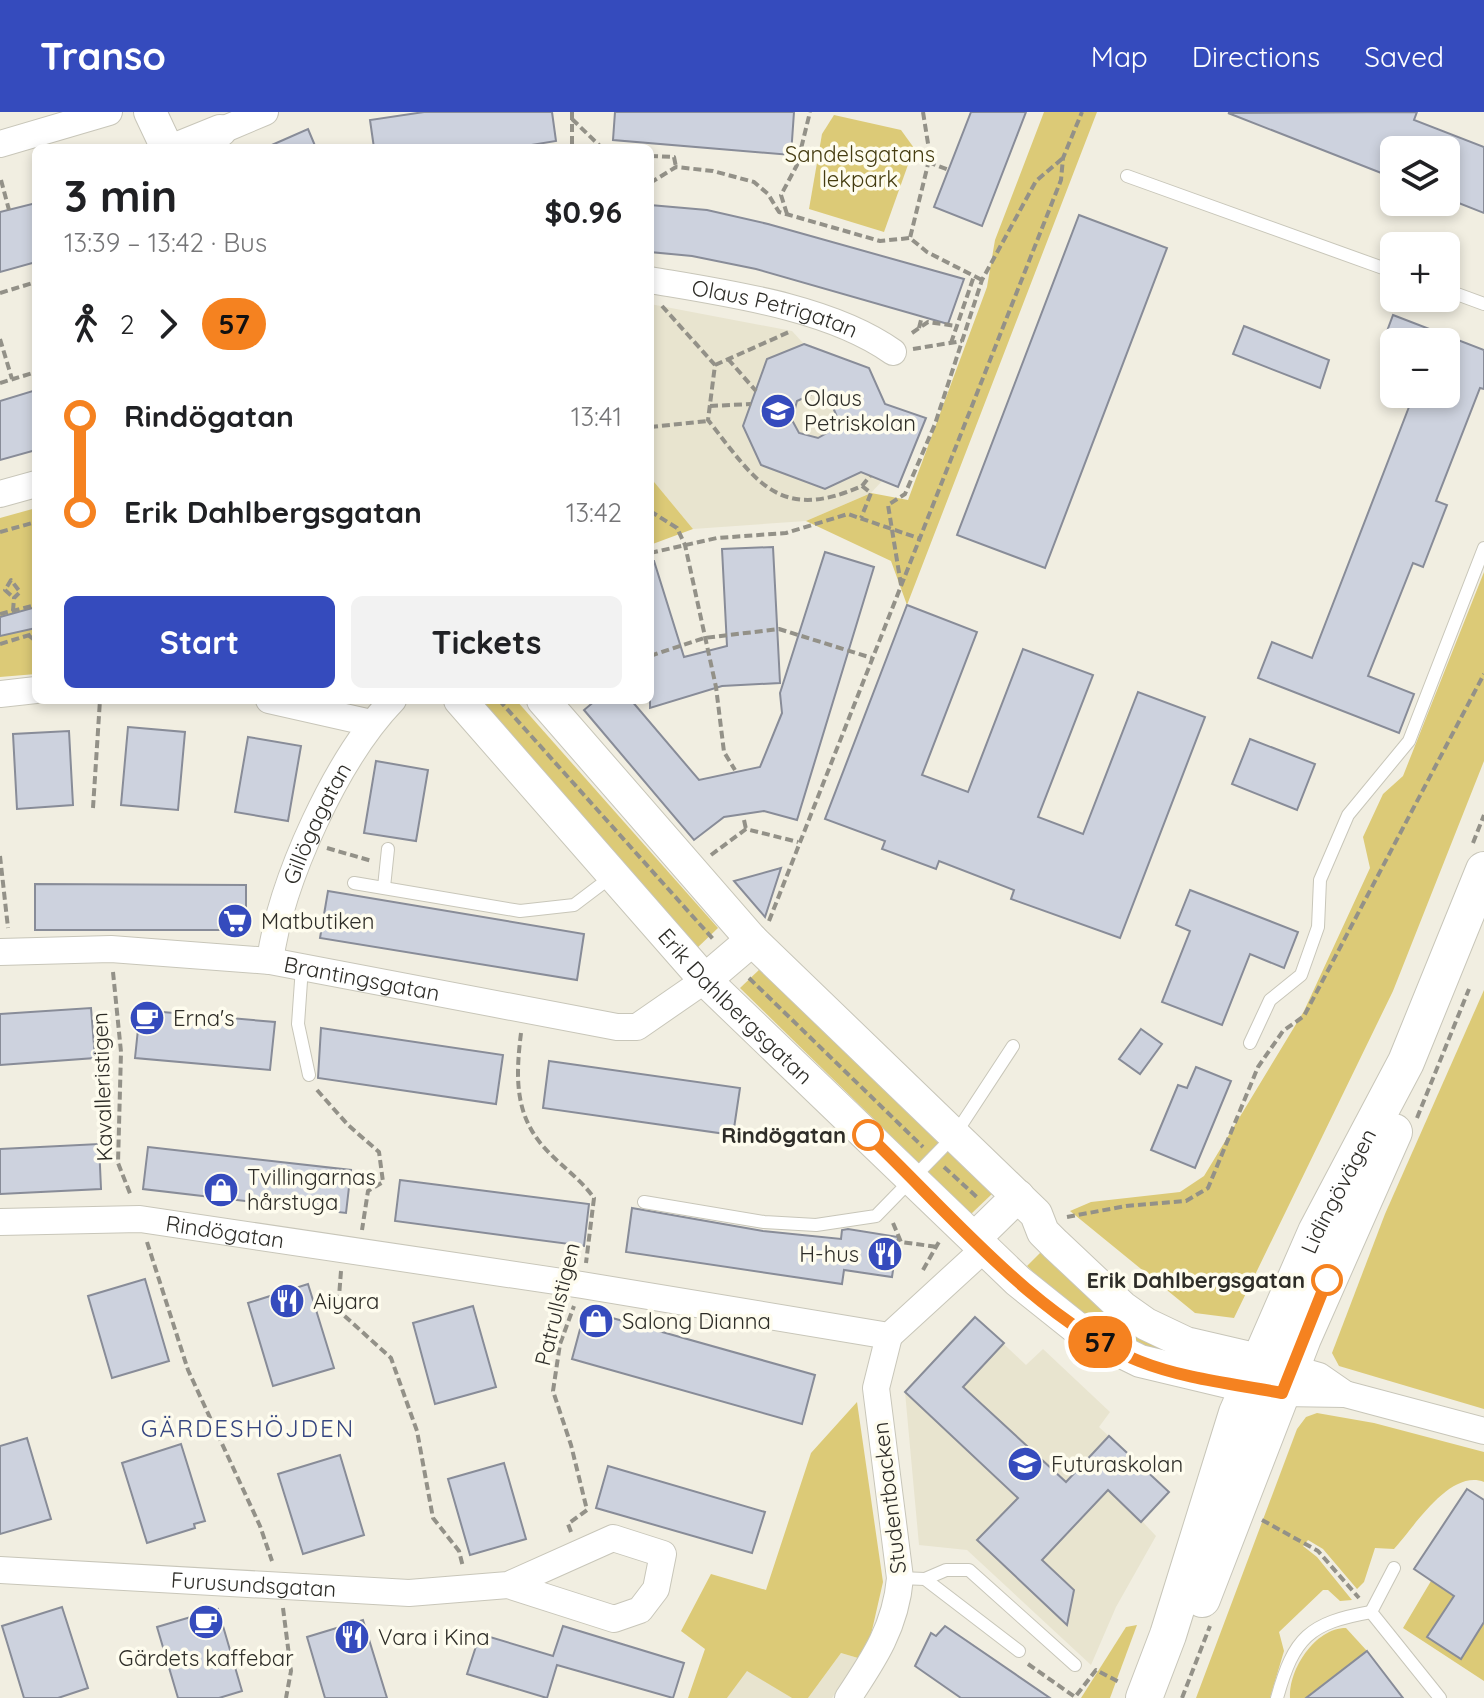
<!DOCTYPE html>
<meta charset="utf-8">
<style>
:root{--surface:#fff;--page:#f2f2f2;--text:#202124;--muted:#757577;--accent:#354bbd}
body{margin:0;font-family:Quicksand,sans-serif;background:var(--page);color:var(--text);height:100vh;display:flex;flex-direction:column;font-size:30px;white-space:nowrap}
*{box-sizing:border-box;margin:0}
p{font-size:26px;color:var(--muted)}
.icon{flex:none;width:44px;height:44px;fill:none;stroke:currentColor;stroke-width:2;stroke-linecap:round;stroke-linejoin:round}
.map{position:relative;flex:1;overflow:hidden}
.side{position:absolute;left:32px;top:32px;width:622px;height:560px;display:flex;flex-direction:column;background:var(--surface);border-radius:12px;box-shadow:0 4px 12px #0003}
.side>*{flex:none}
.badge{padding:0 16px;border-radius:26px;font-size:28px;line-height:52px}
.controls{position:absolute;left:1380px;top:24px;display:grid;gap:16px}
.controls a{display:grid;place-items:center;width:80px;height:80px;border-radius:12px;background:var(--surface);box-shadow:0 4px 12px #0003;font-size:40px}
.map>.badge{position:absolute;translate:-50% -50%;box-shadow:0 0 0 4px #fff}
.legs{display:flex;align-items:center;gap:12px;height:88px;padding:0 32px;font-size:26px}
.legs p{margin-inline-start:auto}
.head{display:flex;align-items:center;justify-content:space-between;height:136px;padding:0 32px}
h1{font-size:44px;font-weight:700;line-height:60px}
.cta{display:flex;gap:16px;margin-top:auto;padding:16px 32px}
.cta a{flex:1;height:92px;border-radius:12px;background:var(--accent);color:#fff;font-size:32px;font-weight:700;line-height:92px;text-align:center}
.cta a+a{background:var(--page);color:var(--text)}
ul{padding:0 32px;list-style:none}
li{display:flex;align-items:center;gap:28px;height:96px;font-size:30px}
li i{display:grid;place-items:center;width:12px;height:100%;margin:0 10px;background:currentColor}
li i::after{content:'';width:20px;height:20px;margin:-10px;border:6px solid;border-radius:50%;background:var(--surface)}
li p{margin-inline-start:auto}
li:first-child i{background:linear-gradient(#0000 50%,currentColor 0)}
li:last-child i{background:linear-gradient(currentColor 50%,#0000 0)}
header{display:flex;align-items:center;gap:48px;box-sizing:border-box;height:112px;padding:0 40px;background:var(--accent);color:#fff}
header strong{font-size:38px}
nav{display:flex;gap:44px;margin-inline-start:auto;font-size:28px}
.map>svg:first-child{display:block}
.built{fill:#e8e4cf}
.green{fill:#dcca77}
.building{fill:#cdd2de;stroke:#888c98;stroke-width:2;fill-rule:evenodd}
.lines{fill:none;stroke-linecap:round;stroke-linejoin:round}
.service-casing{stroke:#c8c6b9;stroke-width:14}
.minor-casing{stroke:#c8c6b9;stroke-width:28}
.tertiary-casing{stroke:#c8c6b9;stroke-width:34}
.secondary-casing{stroke:#c8c6b9;stroke-width:38}
.path{stroke:#939188;stroke-width:4;stroke-dasharray:8 4;stroke-linecap:butt}
.service{stroke:#fff;stroke-width:12}
.minor{stroke:#fff;stroke-width:26}
.tertiary{stroke:#fff;stroke-width:32}
.secondary{stroke:#fff;stroke-width:36}
.line-1-casing{stroke:#fff;stroke-width:18}
.line-1{stroke:#f58220;stroke-width:12}
.stop-1-dot{fill:#fff;stroke:#f58220;stroke-width:4}
.labels{text-anchor:middle;stroke-width:7;stroke-linejoin:round;paint-order:stroke}
.park-label{font-size:22px;fill:#453c11;stroke:#fefcee}
.street-label{font-size:22px;fill:#2e2d28;stroke:#fefcee}
.poi-label{font-size:22px;fill:#2e2d28;stroke:#fefcee;text-anchor:start}
.stop-label{font-size:22px;font-weight:bold;fill:#2e2d28;stroke:#fefcee;text-anchor:end}
.neighbourhood-label{font-size:24px;letter-spacing:2px;fill:#364681;stroke:#fefcee}
</style>
<header>
<strong>Transo</strong>
<nav><a>Map</a><a>Directions</a><a>Saved</a></nav>
</header>
<div class="map">
<svg width="1484" height="1586" viewBox="0 0 1484 1586">
<rect width="100%" height="100%" fill="#f1eee1"/>
<g class="built">
<path d="M650,192L792,219L804,232L869,256L885,292L926,306L898,375L882,369L871,381L806,409L693,417L650,365Z"/>
<path d="M975,1205L1026,1253L1043,1237L1110,1300L1099,1315L1169,1380L1142,1409L1156,1424L1116,1495L1091,1553L967,1438L919,1433L905,1280Z"/>
<path d="M841,1541L858,1546L832,1586H808Z"/>
<path d="M747,1558L792,1586H727Z"/>
</g>
<g class="green">
<path d="M1044,0H1097L907,493L891,449L806,409L871,381L908,388L987,175L995,128Z"/>
<path d="M834,3L901,18L914,36L884,120L809,97L822,22Z"/>
<path d="M650,365L693,417L650,433Z"/>
<path d="M36,396V562L0,565V406Z"/>
<path d="M1484,460V649L1393,879L1234,1206L1195,1201L1070,1099L1091,1090L1180,1080L1204,1064L1304,899L1370,756L1363,725L1383,682L1403,664Z"/>
<path d="M476,588H516L718,816L696,837Z"/>
<path d="M761,856L993,1081L971,1102L740,876Z"/>
<path d="M1484,878V1297L1339,1254L1332,1241L1385,1102Z"/>
<path d="M1048,1133L1188,1250L1111,1222L1060,1185L1027,1154Z"/>
<path d="M857,1290L883,1470L870,1527L858,1546L841,1541L808,1586H792L747,1559L727,1586H688L705,1537L681,1519L711,1462L766,1478L811,1341Z"/>
<path d="M1317,1301L1374,1311L1484,1340V1370C1450,1357 1415,1414 1394,1437L1375,1436L1364,1470L1357,1477L1323,1437L1308,1428L1303,1434L1317,1445L1352,1488L1340,1489L1328,1478H1323L1279,1520L1284,1539L1270,1586H1196L1297,1317L1306,1305Z"/>
<path d="M1431,1469L1454,1484L1427,1525L1461,1547L1484,1510V1569L1403,1516Z"/>
<path d="M1137,1513L1110,1586H1081L1126,1515Z"/>
<path d="M1346,1516L1367,1539L1306,1586H1290C1288,1558 1315,1516 1346,1516Z"/>
</g>
<g class="building">
<path d="M424,0H552L556,29L513,36H374L370,8Z"/>
<path d="M615,0H794L791,43L613,28Z"/>
<path d="M971,0H1026L982,114L934,95Z"/>
<path d="M1417,0L1414,8L1484,35V101L1446,86V38H1394V66L1228,1Z"/>
<path d="M308,17L316,36H265Z"/>
<path d="M36,91V150L0,160V100Z"/>
<path d="M650,93L707,98L768,112L964,167L948,212L756,157L692,144L650,140Z"/>
<path d="M1079,103L1167,136L1045,456L957,423Z"/>
<path d="M1393,203L1484,238V277L1480,276L1436,389L1447,393L1423,455L1413,451L1368,564L1414,582L1399,621L1258,566L1272,530L1312,546L1414,282H1446V230H1383Z"/>
<path d="M1244,214L1329,248L1320,276L1233,242Z"/>
<path d="M804,232L869,256L885,292L926,306L898,375L861,360L825,377L761,353L743,314L767,247ZM814,281L830,288L837,305L830,319L818,326L799,321L792,308L797,289Z"/>
<path d="M36,278V338L0,348V289Z"/>
<path d="M773,435L780,571L722,574L650,596V449H654L684,545L727,534L722,437Z"/>
<path d="M825,440L874,455L797,708L764,699L724,705L694,728L584,598L596,588H631L699,668L760,655L782,601L780,581Z"/>
<path d="M907,493L977,520L922,663L968,680L1023,537L1093,563L1038,705L1083,722L1138,580L1205,605L1120,826L1011,787L1014,778L939,749L936,757L882,737L885,729L825,707Z"/>
<path d="M36,495V516L0,524V505Z"/>
<path d="M128,615L185,620L178,698L121,693Z"/>
<path d="M69,619L73,693L17,697L13,622Z"/>
<path d="M248,625L301,634L288,709L235,700Z"/>
<path d="M1250,627L1315,652L1297,698L1232,672Z"/>
<path d="M376,649L428,658L416,729L364,721Z"/>
<path d="M781,756L765,805L734,769Z"/>
<path d="M35,772L246,773V818H35Z"/>
<path d="M1190,778L1298,820L1284,856L1250,842L1222,913L1162,890L1190,819L1176,813Z"/>
<path d="M328,779L584,822L577,868L320,826Z"/>
<path d="M91,896L95,946L0,953V902Z"/>
<path d="M140,898L275,910L270,958L135,946Z"/>
<path d="M321,916L503,943L496,992L318,966Z"/>
<path d="M1141,917L1162,932L1140,962L1119,947Z"/>
<path d="M549,949L740,976L733,1023L543,996Z"/>
<path d="M1196,955L1231,969L1195,1056L1151,1038L1178,973L1187,976Z"/>
<path d="M99,1032L101,1077L0,1082V1037Z"/>
<path d="M148,1035L351,1058L346,1101L143,1077Z"/>
<path d="M400,1068L589,1092L584,1134L395,1109Z"/>
<path d="M632,1096L763,1119L841,1127L842,1118L848,1117L898,1125L892,1165L844,1158L842,1172L626,1140Z"/>
<path d="M145,1167L169,1249L112,1266L88,1184Z"/>
<path d="M308,1172L334,1256L273,1274L248,1191Z"/>
<path d="M473,1194L496,1275L435,1292L413,1211Z"/>
<path d="M591,1200L815,1263L802,1312L572,1247L582,1210L588,1211Z"/>
<path d="M975,1205L1004,1231L963,1275L1066,1370L1109,1324L1169,1380L1141,1410L1108,1378L1042,1448L1074,1478L1067,1513L977,1428L1018,1386L905,1280Z"/>
<path d="M27,1326L51,1407L0,1422V1334Z"/>
<path d="M181,1332L205,1409L194,1412L195,1416L147,1431L122,1351Z"/>
<path d="M340,1343L364,1423L303,1442L278,1362Z"/>
<path d="M504,1351L526,1427L470,1443L448,1367Z"/>
<path d="M608,1354L765,1400L752,1441L596,1396Z"/>
<path d="M1467,1377L1484,1388V1510L1461,1547L1427,1525L1454,1484L1414,1457Z"/>
<path d="M62,1495L88,1576L58,1586H24L2,1514Z"/>
<path d="M218,1497L242,1579L219,1586H178L157,1515Z"/>
<path d="M363,1508L387,1586H325L307,1525Z"/>
<path d="M563,1514L684,1551L673,1586L557,1553L547,1586L467,1562L480,1522L553,1544Z"/>
<path d="M945,1514L1050,1586H961L915,1554L931,1521L936,1524Z"/>
<path d="M1367,1539L1403,1586H1306Z"/>
</g>
<g class="lines">
<defs>
<g id="service">
<path d="M1127,64L1394,160"/>
<path d="M1446,178L1484,192"/>
<path d="M354,771L520,799L574,793L611,765"/>
<path d="M384,775L388,737"/>
<path d="M302,855L298,912L309,963"/>
<path d="M1250,931L1270,888L1301,863L1318,815L1320,768L1348,703L1409,629L1484,436"/>
<path d="M644,1090L764,1110L816,1113L876,1104L954,1024L1013,934"/>
<path d="M1394,1456L1371,1500L1440,1586"/>
<path d="M900,1466L925,1467L1019,1539"/>
<path d="M925,1467L946,1458H969L1075,1553"/>
<path d="M1277,1586C1294,1525 1309,1511 1371,1500"/>
</g>
<g id="minor">
<path d="M220,19L265,0"/>
<path d="M0,32L109,0"/>
<path id="s1" d="M650,168C726,181 830,195 893,240"/>
<path d="M0,382L36,372"/>
<path d="M0,582L36,578"/>
<path d="M269,588L371,611"/>
<path id="s2" d="M0,840L111,837L270,849L617,915H637L705,868"/>
<path id="s3" d="M270,849C281,768 337,646 393,588"/>
<path id="s4" d="M0,1110L140,1107L582,1173L889,1224L985,1136"/>
<path d="M1291,1256L1319,1264L1345,1282"/>
<path d="M1282,1281L1345,1282L1484,1319"/>
<path id="s5" d="M0,1458L409,1481L508,1473L613,1426L663,1442L656,1477L640,1498L614,1507L508,1473"/>
<path d="M848,1586C874,1547 896,1514 900,1466L876,1276L889,1224"/>
</g>
<g id="tertiary">
<path d="M150,0L167,36"/>
<path d="M178,36L220,19"/>
<path id="s6" d="M460,588L705,868L1018,1169L1083,1221L1140,1249L1249,1275"/>
<path d="M543,588L752,828L1036,1102L1043,1120L1055,1132L1122,1195L1146,1212L1186,1231L1259,1248"/>
<path d="M705,868L752,828"/>
<path d="M975,1126L1018,1084"/>
</g>
<g id="secondary">
<path d="M1202,1487L1303,1226L1394,1020"/>
<path id="s7" d="M1144,1586L1168,1523L1237,1301L1316,1120L1406,950L1484,758"/>
</g>
</defs>
<use href="#service" class="service-casing"/>
<use href="#minor" class="minor-casing"/>
<use href="#tertiary" class="tertiary-casing"/>
<use href="#secondary" class="secondary-casing"/>
<g class="path">
<path d="M572,0V36"/>
<path d="M923,0L930,44L910,126L927,140L982,168"/>
<path d="M572,7L602,36"/>
<path d="M650,44L674,45L676,55"/>
<path d="M928,50L949,58"/>
<path d="M1,68L9,98"/>
<path d="M650,71L676,55L713,59L754,70L768,82L779,100L880,129L910,126"/>
<path d="M787,102L781,83L797,53L810,0"/>
<path d="M0,181L36,170"/>
<path d="M662,194L715,253L708,308C756,369 778,411 862,374L871,381L861,406"/>
<path d="M919,216L922,204"/>
<path d="M912,221L928,210L956,214"/>
<path d="M0,227L12,267"/>
<path d="M951,231L974,164"/>
<path d="M913,237L962,229"/>
<path d="M728,247L756,279"/>
<path d="M715,253L789,220"/>
<path d="M0,271L36,260"/>
<path d="M710,294L751,292"/>
<path d="M650,315L707,309"/>
<path d="M862,374L870,364"/>
<path d="M650,399L677,416L685,433L716,575L724,640L735,658"/>
<path d="M0,420L36,410"/>
<path d="M650,441L717,426L786,421L848,402L921,427"/>
<path d="M901,473L888,393L905,382L935,312L982,168L1036,69L1063,46"/>
<path d="M13,499L14,486L20,480L11,468L5,478L14,486"/>
<path d="M0,502L36,493"/>
<path d="M28,523L36,529"/>
<path d="M0,532L36,521"/>
<path d="M650,544L704,526L779,517L872,546"/>
<path d="M499,588L713,827"/>
<path d="M93,696L100,588"/>
<path d="M744,708L746,717"/>
<path d="M1473,731L1484,703"/>
<path d="M327,736L372,749"/>
<path d="M711,743L746,717L798,730"/>
<path d="M0,744L8,816"/>
<path d="M769,809L1061,68L1063,46L1082,0"/>
<path d="M113,860L121,940L118,1051L131,1084"/>
<path d="M749,866L923,1035"/>
<path d="M521,921C516,962 514,1000 542,1033C558,1052 580,1066 594,1086L586,1151"/>
<path d="M317,978L348,1013L379,1040L383,1070L368,1079L362,1118"/>
<path d="M1417,1006L1469,877"/>
<path d="M944,1055L979,1087"/>
<path d="M1067,1105L1126,1094L1186,1089L1208,1076L1258,955L1283,919L1304,904L1484,562"/>
<path d="M893,1111L901,1130L938,1135"/>
<path d="M147,1130L188,1258L260,1414L272,1449"/>
<path d="M923,1158L940,1128"/>
<path d="M341,1159L338,1198L391,1246L417,1319L433,1406L459,1439L463,1455"/>
<path d="M1262,1408L1318,1439L1359,1486"/>
<path d="M571,1420L568,1412L587,1398L571,1333L553,1279L560,1232L574,1194"/>
<path d="M283,1496L291,1559L286,1586"/>
<path d="M1028,1552L1075,1585L1096,1558L1121,1571"/>
<path d="M1182,1586L1210,1514"/>
</g>
<use href="#service" class="service"/>
<use href="#minor" class="minor"/>
<use href="#tertiary" class="tertiary"/>
<use href="#secondary" class="secondary"/>
</g>
<g class="lines">
<defs>
<path id="line-1" d="M868,1023C946,1097 1039,1210 1139,1249C1184,1267 1235,1272 1282,1281L1327,1168"/>
</defs>
<use href="#line-1" class="line-1-casing"/>
<use href="#line-1" class="line-1"/>
</g>
<defs>
<symbol id="school-disc" viewBox="-11 -11 22 22"><circle r="9.5" fill="#354bbd" stroke="#fefcee"/><path d="M0-5L7-2L0 1L-7-2ZM-4 1L0 2.5L4 1V4Q0 6-4 4Z" fill="#fff"/></symbol>
<symbol id="supermarket-disc" viewBox="-11 -11 22 22"><circle r="9.5" fill="#354bbd" stroke="#fefcee"/><path d="M-6-5.5h2.5l.6 2H6L4.5 2H-2.5L-4.4-4H-6ZM-1.5 3.2a1.3 1.3 0 1 0 .1 0ZM3 3.2a1.3 1.3 0 1 0 .1 0Z" fill="#fff"/></symbol>
<symbol id="cafe-disc" viewBox="-11 -11 22 22"><circle r="9.5" fill="#354bbd" stroke="#fefcee"/><path d="M-5.5-4.5H6V0H3Q3 3.5 0 3.5H-2.5Q-5.5 3.5-5.5 0ZM3-3.2v2h1.7v-2ZM-6 4.5H4V6H-6Z" fill="#fff"/></symbol>
<symbol id="shop-disc" viewBox="-11 -11 22 22"><circle r="9.5" fill="#354bbd" stroke="#fefcee"/><path d="M-5-2.5h2.3a2.7 3.5 0 0 1 5.4 0H5L5.5 6h-11ZM-1.5-2.5h3a1.5 2.3 0 0 0-3 0Z" fill="#fff"/></symbol>
<symbol id="restaurant-disc" viewBox="-11 -11 22 22"><circle r="9.5" fill="#354bbd" stroke="#fefcee"/><path d="M-5-6h1v4h1v-4h1v4h1v-4h1v5L-1.5 .5V6h-2V.5L-5-1ZM5-6V6H3V1.5H1.5Q1.5-4 5-6Z" fill="#fff"/></symbol>
</defs>
<g fill-rule="evenodd">
<use href="#school-disc" x="758" y="279" width="40" height="40"/>
<use href="#supermarket-disc" x="215" y="789" width="40" height="40"/>
<use href="#cafe-disc" x="127" y="886" width="40" height="40"/>
<use href="#shop-disc" x="201" y="1058" width="40" height="40"/>
<use href="#restaurant-disc" x="865" y="1122" width="40" height="40"/>
<use href="#restaurant-disc" x="267" y="1169" width="40" height="40"/>
<use href="#shop-disc" x="576" y="1189" width="40" height="40"/>
<use href="#school-disc" x="1005" y="1332" width="40" height="40"/>
<use href="#cafe-disc" x="186" y="1490" width="40" height="40"/>
<use href="#restaurant-disc" x="332" y="1505" width="40" height="40"/>
</g>
<g class="stop-1-dot">
<circle cx="868" cy="1023" r="14"/>
<circle cx="1327" cy="1168" r="14"/>
</g>
<g class="labels">
<g class="park-label">
<text x="860" y="50">Sandelsgatans<tspan x="860" dy="25">lekpark</tspan></text>
</g>
<g class="street-label">
<text dy="8" stroke="none"><textPath href="#s1" startOffset="128">Olaus Petrigatan</textPath></text>
<text dy="8" stroke="none"><textPath href="#s3" startOffset="146">Gillögagatan</textPath></text>
<text dy="8" stroke="none"><textPath href="#s2" startOffset="364">Brantingsgatan</textPath></text>
<text dy="8" stroke="none"><textPath href="#s6" startOffset="412">Erik Dahlbergsgatan</textPath></text>
<text transform="translate(102 975) rotate(-92)" y="8">Kavalleristigen</text>
<text dy="8" stroke="none"><textPath href="#s7" startOffset="544">Lidingövägen</textPath></text>
<text dy="8" stroke="none"><textPath href="#s4" startOffset="226">Rindögatan</textPath></text>
<text transform="translate(557 1192) rotate(-76)" y="8">Patrullstigen</text>
<text transform="translate(889 1386) rotate(-97)" y="8">Studentbacken</text>
<text dy="8" stroke="none"><textPath href="#s5" startOffset="254">Furusundsgatan</textPath></text>
</g>
<g class="poi-label">
<text x="804" y="294">Olaus<tspan x="804" dy="25">Petriskolan</tspan></text>
<text x="261" y="817">Matbutiken</text>
<text x="173" y="914">Erna's</text>
<text x="247" y="1073">Tvillingarnas<tspan x="247" dy="25">hårstuga</tspan></text>
<text x="859" y="1150" text-anchor="end">H-hus</text>
<text x="313" y="1197">Aiyara</text>
<text x="622" y="1217">Salong Dianna</text>
<text x="1051" y="1360">Futuraskolan</text>
<text x="378" y="1533">Vara i Kina</text>
<text x="206" y="1554" text-anchor="middle">Gärdets kaffebar</text>
</g>
<g class="stop-label">
<text x="846" y="1031">Rindögatan</text>
<text x="1305" y="1176">Erik Dahlbergsgatan</text>
</g>
<g class="neighbourhood-label">
<text x="248" y="1325">GÄRDESHÖJDEN</text>
</g>
</g>
</svg>
<div class="controls">
<a><svg class="icon" aria-label="layers" viewBox="0 0 24 24"><path d="M12 4l9 5-9 5-9-5zM3 14l9 5 9-5"/></svg></a>
<a>+</a>
<a>−</a>
</div>
<b class="badge" style="left:1100px;top:1230px;background:#f58220;color:#111">57</b>
<section class="side">
<div class="head"><div><h1>3 min</h1><p>13:39 – 13:42 · Bus</p></div><b>$0.96</b></div>
<div class="legs"><svg class="icon" aria-label="walk" viewBox="0 0 24 24"><circle cx="13" cy="4" r="2"/><path d="M13 8l-2 6 4 7M11 14l-3 7M7 12l3-4h3l4 4"/></svg>2<svg class="icon" aria-label="forward" viewBox="0 0 24 24"><path d="M9 5l7 7-7 7"/></svg><b class="badge" style="background:#f58220;color:#111">57</b></div>
<ul>
<li><i style="color:#f58220"></i><b>Rindögatan</b><p>13:41</p></li>
<li><i style="color:#f58220"></i><b>Erik Dahlbergsgatan</b><p>13:42</p></li>
</ul>
<div class="cta"><a>Start</a><a>Tickets</a></div>
</section>
</div>
